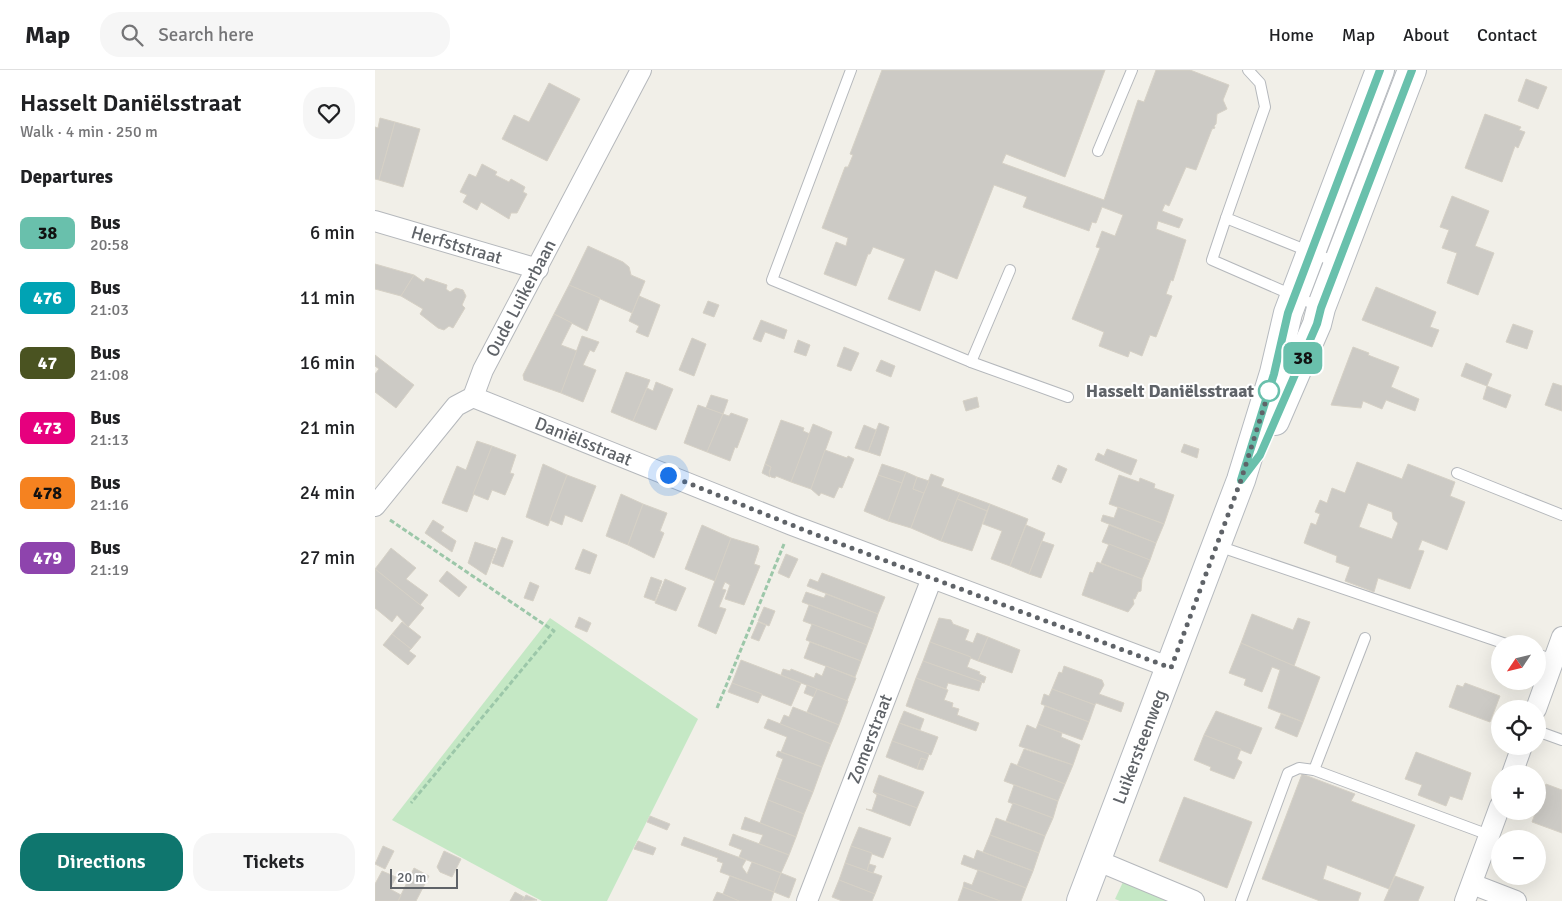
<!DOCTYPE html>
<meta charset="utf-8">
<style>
:root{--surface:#fff;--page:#f6f6f6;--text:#202124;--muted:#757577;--line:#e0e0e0;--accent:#0f766e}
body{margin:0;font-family:Signika,sans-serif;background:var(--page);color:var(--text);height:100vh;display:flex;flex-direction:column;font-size:19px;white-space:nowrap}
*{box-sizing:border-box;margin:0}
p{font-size:16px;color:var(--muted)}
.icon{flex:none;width:28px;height:28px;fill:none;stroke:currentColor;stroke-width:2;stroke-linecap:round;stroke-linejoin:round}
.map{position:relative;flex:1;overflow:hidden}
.sheet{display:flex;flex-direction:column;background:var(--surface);width:375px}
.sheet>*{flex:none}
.badge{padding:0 10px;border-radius:8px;font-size:18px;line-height:32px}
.needle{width:32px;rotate:235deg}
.tools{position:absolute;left:1116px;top:565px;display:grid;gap:10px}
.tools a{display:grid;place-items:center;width:55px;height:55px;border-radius:50%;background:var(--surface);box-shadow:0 5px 20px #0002;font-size:25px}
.scale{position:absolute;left:15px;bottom:12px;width:68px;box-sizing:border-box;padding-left:5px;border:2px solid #5f6368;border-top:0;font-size:14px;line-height:18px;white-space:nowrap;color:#5f6368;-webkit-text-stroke:4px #fff;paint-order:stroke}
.you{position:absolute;width:25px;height:25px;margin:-12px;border:4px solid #fff;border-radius:50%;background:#1a73e8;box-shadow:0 0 0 8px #1a73e833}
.map>.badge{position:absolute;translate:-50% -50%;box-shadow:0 0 0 2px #fff}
h2{padding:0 20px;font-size:19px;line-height:45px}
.round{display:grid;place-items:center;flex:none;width:52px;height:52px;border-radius:20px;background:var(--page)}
.summary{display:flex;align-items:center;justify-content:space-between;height:85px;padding:0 20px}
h1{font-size:24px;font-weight:600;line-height:38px}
.cta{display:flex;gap:10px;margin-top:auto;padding:10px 20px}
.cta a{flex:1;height:58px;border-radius:20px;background:var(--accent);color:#fff;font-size:20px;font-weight:600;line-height:58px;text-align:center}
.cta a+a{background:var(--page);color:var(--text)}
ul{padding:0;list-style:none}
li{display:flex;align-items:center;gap:15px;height:65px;padding:0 20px}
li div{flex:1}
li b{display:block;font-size:19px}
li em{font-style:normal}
li .badge{min-width:55px;font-weight:700;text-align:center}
header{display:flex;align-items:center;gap:30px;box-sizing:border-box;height:70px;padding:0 25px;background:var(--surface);border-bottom:1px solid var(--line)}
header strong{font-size:24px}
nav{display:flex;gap:28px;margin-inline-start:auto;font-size:18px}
.search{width:350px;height:45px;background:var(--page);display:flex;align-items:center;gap:12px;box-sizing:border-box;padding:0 18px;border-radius:20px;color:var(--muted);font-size:19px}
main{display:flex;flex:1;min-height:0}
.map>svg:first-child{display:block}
.green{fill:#c5e8c5}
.building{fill:#cccac5;stroke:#d6d1c6;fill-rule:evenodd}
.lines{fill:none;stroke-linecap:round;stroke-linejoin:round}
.lane-casing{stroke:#b5b8bc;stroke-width:12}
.street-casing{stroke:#b5b8bc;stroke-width:22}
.secondary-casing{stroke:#b6babf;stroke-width:30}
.path{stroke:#9cc7a9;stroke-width:3;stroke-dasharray:5 2.5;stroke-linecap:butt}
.lane{stroke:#fff;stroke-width:10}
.street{stroke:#fff;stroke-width:20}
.secondary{stroke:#fff;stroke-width:28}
.line-casing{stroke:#fff;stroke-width:11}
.line{stroke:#69c0ac;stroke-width:8}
.walk{stroke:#5f6368;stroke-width:5;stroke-dasharray:0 9}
.stop-dot{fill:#fff;stroke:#69c0ac;stroke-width:2.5}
.labels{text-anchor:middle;stroke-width:4;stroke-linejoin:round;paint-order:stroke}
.street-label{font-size:18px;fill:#5f6368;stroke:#fff}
.stop-label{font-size:18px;font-weight:bold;fill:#5f6368;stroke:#fff;text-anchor:end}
</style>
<header>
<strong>Map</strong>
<div class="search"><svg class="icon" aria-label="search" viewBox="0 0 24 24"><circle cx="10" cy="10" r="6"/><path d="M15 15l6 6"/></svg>Search here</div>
<nav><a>Home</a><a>Map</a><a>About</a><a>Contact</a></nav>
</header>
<main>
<section class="sheet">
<div class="summary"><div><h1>Hasselt Daniëlsstraat</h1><p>Walk · 4 min · 250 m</p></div><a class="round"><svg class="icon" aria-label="heart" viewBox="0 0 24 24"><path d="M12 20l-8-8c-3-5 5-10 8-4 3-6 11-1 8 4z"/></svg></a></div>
<h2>Departures</h2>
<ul>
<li><span class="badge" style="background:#69c0ac;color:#111">38</span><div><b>Bus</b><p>20:58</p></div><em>6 min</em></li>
<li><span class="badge" style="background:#00a3b4;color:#fff">476</span><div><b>Bus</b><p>21:03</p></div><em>11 min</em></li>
<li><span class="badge" style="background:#4a5321;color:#fff">47</span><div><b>Bus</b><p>21:08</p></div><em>16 min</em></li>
<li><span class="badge" style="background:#e6007e;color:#fff">473</span><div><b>Bus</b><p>21:13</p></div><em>21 min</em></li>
<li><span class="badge" style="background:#f58220;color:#111">478</span><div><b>Bus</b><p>21:16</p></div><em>24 min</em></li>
<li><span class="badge" style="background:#8e44ad;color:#fff">479</span><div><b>Bus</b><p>21:19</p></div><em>27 min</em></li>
</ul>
<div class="cta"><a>Directions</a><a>Tickets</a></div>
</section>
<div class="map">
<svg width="1187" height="831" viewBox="0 0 1187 831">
<rect width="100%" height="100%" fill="#f1efe8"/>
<g class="green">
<path d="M175,548L323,649L232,831H167L17,750Z"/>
<path d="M748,812L796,831H745L740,829Z"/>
</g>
<g class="building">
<path d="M507,0H730L690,107L631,84L627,93L729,130L763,30L769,32L781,0H815L854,15L848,30L852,39L842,44L841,54L839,56L840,58L837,59L821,100L811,97L794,136L790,134L787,141L808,149L804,158L783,151L781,159L811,170L798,211L796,210L791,224L797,226L781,267L775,265L767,286L755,281L753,287L724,276L729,262L697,249L725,178L721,177L727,161L740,166L748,145L727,137L721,153L717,152L714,161L648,137L652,127L619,115L582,209L560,200L545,241L513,229L530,189L498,177L495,184H493L481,216L449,204L461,172L471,176L473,168L447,158L470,97H473L478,85L475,84Z"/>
<path d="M1151,9L1172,17L1163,39L1143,31Z"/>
<path d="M174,13L205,29L172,91L127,69L139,45L154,52Z"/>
<path d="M1110,44L1146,57L1144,60L1150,62L1143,78L1140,76L1127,112L1090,98Z"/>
<path d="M5,48L20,52L4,110L0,109V57L3,58Z"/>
<path d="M20,52L45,59L28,117L4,110Z"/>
<path d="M107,94L122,102L120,105L134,112L136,109L150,117L148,122L152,124L142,143H136L134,149L106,132L102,140L88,132L92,125L85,122L94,104L101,107Z"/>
<path d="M1077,126L1114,141L1100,176L1119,183L1103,225L1072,213L1082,183L1067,178L1074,160L1065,157Z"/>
<path d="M213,176L248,192L254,197L256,205L270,211L257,243L194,215Z"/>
<path d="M0,194L39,205L26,226L0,219Z"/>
<path d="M39,205L49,212L51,208L72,215L71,219L75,222L81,218L88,220L91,226L87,235L90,238L78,258L74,256L69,260L63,258L45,244L48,239L26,226Z"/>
<path d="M194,215L225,228L212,261L179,244Z"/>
<path d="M1001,217L1061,242L1055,257L1064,260L1057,277L987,250Z"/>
<path d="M264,226L285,235L273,267L261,262L264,256L254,251Z"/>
<path d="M333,231L344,235L339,247L328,243Z"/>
<path d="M179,244L197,253L186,275L202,281L186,323L149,310L148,305Z"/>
<path d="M386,250L412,260L409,269L390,262L386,272L378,269Z"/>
<path d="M1138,254L1158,261L1152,279L1131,272Z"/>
<path d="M207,266L224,272L219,282L215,280L208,295L221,300L208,332L186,323Z"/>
<path d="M317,268L331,274L319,306L304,300Z"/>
<path d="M423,270L435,275L431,286L419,282Z"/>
<path d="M469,277L484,283L476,301L462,296Z"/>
<path d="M978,277L994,283L993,285L1024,297L1016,317L1044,329L1040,341L1011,330L1007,339L988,331L986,338L956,335Z"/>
<path d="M0,285L39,315L21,338L0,322V304L4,299L0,296Z"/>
<path d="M506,290L520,296L516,307L501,301Z"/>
<path d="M1091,293L1117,304L1112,316L1086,306Z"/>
<path d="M251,302L275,310L258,351L236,342Z"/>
<path d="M281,312L298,319L281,360L258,351L272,318L278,321Z"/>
<path d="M1178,313L1187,316V341L1170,335Z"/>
<path d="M1112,316L1136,325L1131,338L1108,329Z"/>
<path d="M336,325L353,330L348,344L331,338Z"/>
<path d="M602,327L604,337L591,341L588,331Z"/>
<path d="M323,335L348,344L332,382L309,373Z"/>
<path d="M356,343L373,349L362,378L360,377L355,391L332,382L348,344L354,346Z"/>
<path d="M406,350L429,358L428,361L435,364L416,412L401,406L400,408L396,407L394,404L396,397L390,394Z"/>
<path d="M504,353L514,357L505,386L493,382Z"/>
<path d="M438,354L457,362L436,419L416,412Z"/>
<path d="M489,355L501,360L493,382L480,378Z"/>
<path d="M102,371L117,376L92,442L67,433L82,396L91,400Z"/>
<path d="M809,374L824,379L822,388L806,382Z"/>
<path d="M117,376L141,385L135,403L139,404L130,425L117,420L113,430L98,424Z"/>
<path d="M732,379L762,390L756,405L720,390L723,383L729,386Z"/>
<path d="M450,380L472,388L473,386L479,389L467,418L464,417L459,428L446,423L444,426L436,419Z"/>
<path d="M982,392L1027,409L1033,394L1080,412L1075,426L1090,432L1072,480L1047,470L1043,480L1049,481L1035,519L1003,508L999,522L970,511L975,497L961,492L962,486L929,473L936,453L941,455L945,444L940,442L945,430L952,433L957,418L970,423ZM993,433L1017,442L1018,449L1023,453L1017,469L984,457Z"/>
<path d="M168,394L192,405L173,456L151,447Z"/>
<path d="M390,394L396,397L394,402L395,407L387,403Z"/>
<path d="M507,394L531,402L527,413L503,405Z"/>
<path d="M683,395L692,399L686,413L677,409Z"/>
<path d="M531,402L542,407L538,419L549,423L536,458L513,451Z"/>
<path d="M556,404L569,409L566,416L585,423L566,471L536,458Z"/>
<path d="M192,405L221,416L207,452L190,445L187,455L175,450Z"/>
<path d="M503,405L527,413L513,451L489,441Z"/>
<path d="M744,405L764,412L765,408L780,414L779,418L799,425L789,454L734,434Z"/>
<path d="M542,407L554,411L549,423L538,419Z"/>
<path d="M585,423L615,434L612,441L582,429Z"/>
<path d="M246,424L268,434L253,475L231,466Z"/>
<path d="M582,429L612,441L597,481L566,471Z"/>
<path d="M268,434L292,443L285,461L289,463L279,488L253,475Z"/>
<path d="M615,434L653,449L635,496L616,489L627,461L608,454Z"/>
<path d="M743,437L789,454L781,473L726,451L728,445L739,448Z"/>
<path d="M58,450L69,457L66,461L81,471L77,482L50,463Z"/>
<path d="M327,455L356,468L340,511L310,499Z"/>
<path d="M651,455L670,463L654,504L635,496Z"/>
<path d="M734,455L781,473L775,490L727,472Z"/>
<path d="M127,467L138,471L128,497L117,493Z"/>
<path d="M356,468L383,476L384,479L379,494L385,496L369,535L350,529L355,515L350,512L347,519L351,520L344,537L351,539L341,564L323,556Z"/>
<path d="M667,471L679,475L666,508L654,504Z"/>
<path d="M100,472L121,479L111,505L93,493Z"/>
<path d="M734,474L775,490L767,509L726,493Z"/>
<path d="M16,478L41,498L31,509L53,525L45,535L0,499Z"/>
<path d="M208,479L222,485L215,504L200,499Z"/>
<path d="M411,484L423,489L414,508L403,503Z"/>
<path d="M722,492L767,509L766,521L763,522L760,529H758L759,534L753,542L707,525L715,502L718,503Z"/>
<path d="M0,499L49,538L33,557L22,545L17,552L0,538Z"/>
<path d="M72,501L92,517L84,527L64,511Z"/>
<path d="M447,503L510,527L503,544L432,516L435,509L443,512Z"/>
<path d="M276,507L287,511L280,531L269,527Z"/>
<path d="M290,509L311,518L301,541L280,533Z"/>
<path d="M155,512L164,516L158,531L149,528Z"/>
<path d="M431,522L449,528L451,524L503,544L498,559L427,532Z"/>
<path d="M434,535L498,559L492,575L428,551Z"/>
<path d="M389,537L400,541L394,556L383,551Z"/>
<path d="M877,544L918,560L923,548L935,552L919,596L866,573Z"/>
<path d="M204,547L216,553L212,562L200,557Z"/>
<path d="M564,548L576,550L578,554L594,560L590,570L598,573L602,563L613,567L603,591L555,572Z"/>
<path d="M27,552L46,567L36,579L17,564Z"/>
<path d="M383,552L391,555L384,571L376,568Z"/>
<path d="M437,554L492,575L486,591L431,570Z"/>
<path d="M17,564L36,579L34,581L41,586L33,595L8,575Z"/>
<path d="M613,567L645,580L637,603L603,591Z"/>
<path d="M435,572L486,591L480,607L429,588Z"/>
<path d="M555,572L596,587L592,597L605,602L604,604L611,607L609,613L548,591Z"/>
<path d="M866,573L945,607L928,652L893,638L905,600L897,597L887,622L869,615L871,609L854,603Z"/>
<path d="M366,590L426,613L416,636L357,613Z"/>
<path d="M548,591L607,612L604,621L573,613L571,619L541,608Z"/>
<path d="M451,596L481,608L472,631L406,605L408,599L415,601L416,599L439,608L441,603L447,606Z"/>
<path d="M689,596L727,610L729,615L724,624L749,633L746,642L721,633L720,635L677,619L684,602L687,603Z"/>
<path d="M541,608L573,620L569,630L578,633L577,637L584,639L582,645L604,653L601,661L531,636Z"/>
<path d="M357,613L387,624L383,633L353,622Z"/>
<path d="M1090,613L1125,626L1115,652L1074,637L1082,615L1088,617Z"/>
<path d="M432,615L442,619L439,627L429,623Z"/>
<path d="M442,619L473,631L464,655L432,642Z"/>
<path d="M677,619L720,635L714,652L666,634L669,624L674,626Z"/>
<path d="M670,636L714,652L707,670L663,654Z"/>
<path d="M418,637L464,655L456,674L405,654L409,645L414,647Z"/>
<path d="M529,641L549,649L545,660L524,653Z"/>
<path d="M841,641L887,658L876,684L829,665Z"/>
<path d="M906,644L928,652L922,667L900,658Z"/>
<path d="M393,649L456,674L447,697L406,682L412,667L389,658Z"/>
<path d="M524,653L563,667L556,685L517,671Z"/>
<path d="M663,654L687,663L686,667L705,675L698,695L644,676L652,655L661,659Z"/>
<path d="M829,665L866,679L862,689L867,692L859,709L835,700L836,697L819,690Z"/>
<path d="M517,671L554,684L552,690L546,688L542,699L511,687Z"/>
<path d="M649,679L698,695L690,714L642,696Z"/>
<path d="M403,681L447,697L438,722L401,708L408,689L401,686Z"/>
<path d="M1041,682L1096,703L1087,730L1075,726L1071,736L1043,725L1047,715L1030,709Z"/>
<path d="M546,688L552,690L548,700L542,699Z"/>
<path d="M636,693L690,714L683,731L629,711Z"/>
<path d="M927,704L980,724L976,731L1040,755L1014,819L952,795L948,809L986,823L983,831H945L887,809Z"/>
<path d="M504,705L549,722L542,738L498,722Z"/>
<path d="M401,708L438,722L429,744L393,730Z"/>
<path d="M1171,714L1187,720V763L1157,752Z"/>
<path d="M639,715L683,731L678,748L633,732Z"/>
<path d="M498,722L542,738L535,756L491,739L497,740L502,725Z"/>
<path d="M809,727L877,752L852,818L784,791Z"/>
<path d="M393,730L429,744L421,767L385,753Z"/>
<path d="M638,733L678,748L670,766L631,751Z"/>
<path d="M275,746L295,754L292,760L272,752Z"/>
<path d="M370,747L421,767L414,785L384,774L388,765L366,759Z"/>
<path d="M621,748L670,766L664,783L615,765Z"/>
<path d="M484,757L516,768L508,788L476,776Z"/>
<path d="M358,764L414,785L406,803L364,787L367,780L354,775Z"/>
<path d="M615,765L664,783L658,801L608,782Z"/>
<path d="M309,767L371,790L367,797L372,804L377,792L406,803L399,822L345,802L348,793L342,791L343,788L306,775Z"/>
<path d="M263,771L281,778L278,785L259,779Z"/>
<path d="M8,776L19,781L10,799L0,794Z"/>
<path d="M476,776L497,783L492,801L470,793Z"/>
<path d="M602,780L658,801L651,818L586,794L589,785L599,789Z"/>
<path d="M69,781L86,789L77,807L65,802L62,797Z"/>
<path d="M470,793L507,806L500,824L464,810Z"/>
<path d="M494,794L501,796L498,803L492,801Z"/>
<path d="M39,798L54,806L41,831H23Z"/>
<path d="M603,800L651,818L646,831H625L588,817L589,812L597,815Z"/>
<path d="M7,801L21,807L15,819L26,825L23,831H0V814Z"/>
<path d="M406,803L421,809L414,828L399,822Z"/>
<path d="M355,806L399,822L396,831H364L348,824Z"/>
<path d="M1020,806L1049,817L1043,831H1009Z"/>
<path d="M464,810L500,824L497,831H467L457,827Z"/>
<path d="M588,817L625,831H583Z"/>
<path d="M140,822L149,827L147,831H135Z"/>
<path d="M342,822L348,824L364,831H338Z"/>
<path d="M151,825L162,830L147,831Z"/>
</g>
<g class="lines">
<defs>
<g id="lane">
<path d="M476,0L397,210L596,292L693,327"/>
<path d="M873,0L885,13L890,37L851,148L963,193"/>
<path d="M723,81L757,0"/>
<path d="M851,148L837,190L945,237"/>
<path d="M596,292L635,200"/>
<path d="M1082,403L1187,445"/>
<path d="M843,476L1131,574"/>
<path d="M1162,584L1178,590"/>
<path d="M1162,661L1187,670"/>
<path d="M939,700L990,568"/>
<path d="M866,831L913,703L924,698L939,700L1114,765"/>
</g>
<g id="street">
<path id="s1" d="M0,151L163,199"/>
<path id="s2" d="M98,327L417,455L796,598"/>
<path id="s3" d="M0,436L81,336L98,327L108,300L266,0"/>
<path d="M1161,639L1187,567"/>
<path d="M1137,704L1147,676"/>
<path d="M721,790L819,831"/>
<path d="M1097,814L1141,831"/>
<path id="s4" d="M432,831L557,508"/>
<path d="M1090,831L1125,736"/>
</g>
<g id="secondary">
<path d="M900,351L942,254L946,238L1037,0"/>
<path id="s5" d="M706,831L866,410L899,303L913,243L1005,0"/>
</g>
</defs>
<use href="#lane" class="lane-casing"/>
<use href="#street" class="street-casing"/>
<use href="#secondary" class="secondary-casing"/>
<g class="path">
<path d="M15,450L179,561L36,733"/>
<path d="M342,638L409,474"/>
</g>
<use href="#lane" class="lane"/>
<use href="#street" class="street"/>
<use href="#secondary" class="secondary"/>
</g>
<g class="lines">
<defs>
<path id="line" d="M1005,0L913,243L899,304L866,410L885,385L942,254L946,238L1037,0"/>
</defs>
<use href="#line" class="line-casing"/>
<use href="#line" class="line"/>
<path class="walk" d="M293,405L434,462L796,598L866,410L894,321"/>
</g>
<circle class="stop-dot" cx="894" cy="321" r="10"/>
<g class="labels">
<g class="street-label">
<text dy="6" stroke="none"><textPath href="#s1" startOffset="85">Herfststraat</textPath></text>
<text dy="6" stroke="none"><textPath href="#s3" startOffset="258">Oude Luikerbaan</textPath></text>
<text dy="6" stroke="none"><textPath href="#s2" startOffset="119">Daniëlsstraat</textPath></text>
<text dy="6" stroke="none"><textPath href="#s4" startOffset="174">Zomerstraat</textPath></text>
<text dy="6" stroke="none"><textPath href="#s5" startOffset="165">Luikersteenweg</textPath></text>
</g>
<g class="stop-label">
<text x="879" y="327">Hasselt Daniëlsstraat</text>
</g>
</g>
</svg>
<div class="tools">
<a><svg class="needle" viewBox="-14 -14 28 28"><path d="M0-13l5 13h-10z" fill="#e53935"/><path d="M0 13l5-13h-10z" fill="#757577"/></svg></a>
<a><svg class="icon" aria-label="locate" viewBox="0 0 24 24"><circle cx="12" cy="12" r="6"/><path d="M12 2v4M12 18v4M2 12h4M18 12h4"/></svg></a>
<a>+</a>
<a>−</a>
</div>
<div class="scale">20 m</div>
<div class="you" style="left:293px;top:405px"></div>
<b class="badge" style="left:928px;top:288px;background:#69c0ac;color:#111">38</b>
</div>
</main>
